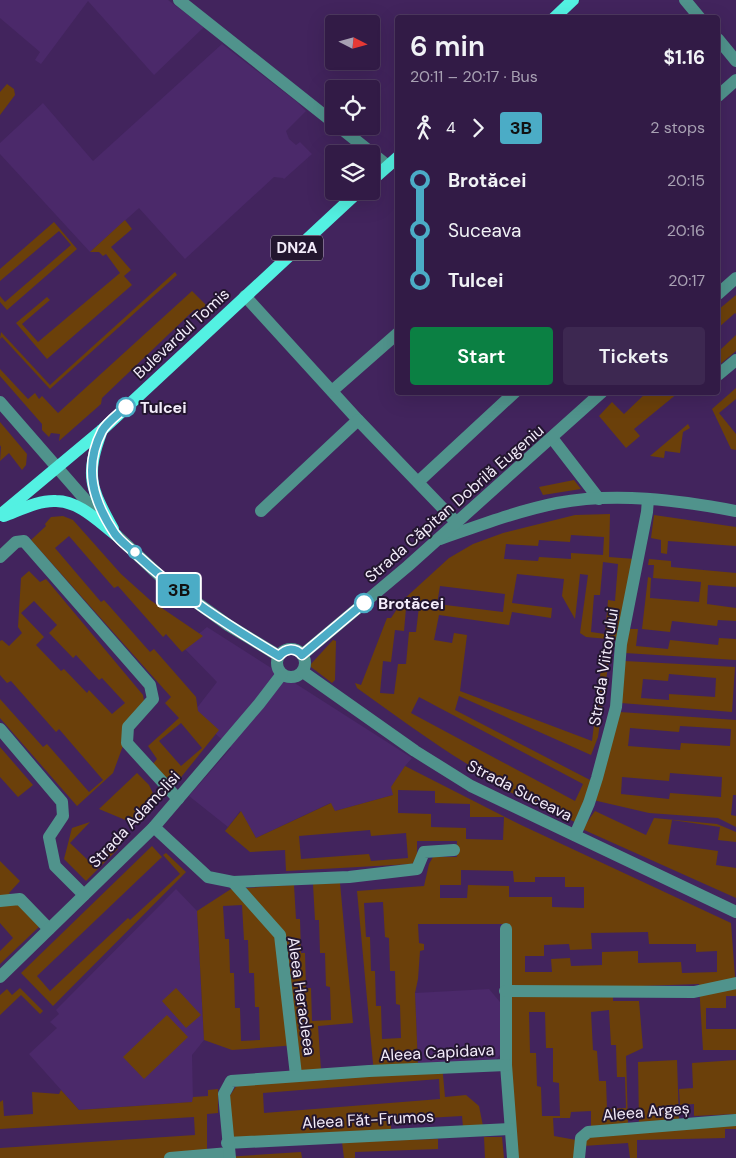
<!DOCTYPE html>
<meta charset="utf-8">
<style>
:root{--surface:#321b46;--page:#3d2851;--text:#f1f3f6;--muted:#a8a1b3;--line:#4d395f;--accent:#0b8043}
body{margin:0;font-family:"DM Sans",sans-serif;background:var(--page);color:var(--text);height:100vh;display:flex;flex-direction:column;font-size:19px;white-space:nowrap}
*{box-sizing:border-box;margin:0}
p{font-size:16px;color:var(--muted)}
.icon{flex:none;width:28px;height:28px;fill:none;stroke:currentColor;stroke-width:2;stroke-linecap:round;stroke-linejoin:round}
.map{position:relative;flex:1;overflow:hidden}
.sheet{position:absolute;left:395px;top:15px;width:325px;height:380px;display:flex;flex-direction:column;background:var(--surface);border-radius:5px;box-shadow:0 5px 20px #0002,0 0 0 1px var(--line)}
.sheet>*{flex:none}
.badge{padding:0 10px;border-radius:4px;font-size:18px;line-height:32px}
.needle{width:32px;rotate:96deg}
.tools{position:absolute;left:325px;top:15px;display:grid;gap:10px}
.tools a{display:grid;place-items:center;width:55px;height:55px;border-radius:5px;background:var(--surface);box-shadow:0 5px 20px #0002,0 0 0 1px var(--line);font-size:25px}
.map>.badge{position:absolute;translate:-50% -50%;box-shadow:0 0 0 2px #fff}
.legs{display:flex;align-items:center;gap:8px;height:55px;padding:0 15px;font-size:16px}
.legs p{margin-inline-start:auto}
.summary{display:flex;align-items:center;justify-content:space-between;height:85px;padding:0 15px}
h1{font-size:28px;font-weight:600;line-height:38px}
.primary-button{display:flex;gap:10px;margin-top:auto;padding:10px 15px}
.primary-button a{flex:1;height:58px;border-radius:5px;background:var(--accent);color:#fff;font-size:20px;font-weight:600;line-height:58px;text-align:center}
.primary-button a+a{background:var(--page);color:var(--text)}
ul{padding:0 15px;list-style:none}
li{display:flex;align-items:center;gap:18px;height:50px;font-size:19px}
li i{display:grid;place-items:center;width:8px;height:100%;margin:0 6px;background:currentColor}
li i::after{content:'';width:12px;height:12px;margin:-6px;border:4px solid;border-radius:50%;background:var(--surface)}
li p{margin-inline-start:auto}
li:first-child i{background:linear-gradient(#0000 50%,currentColor 0)}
li:last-child i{background:linear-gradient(currentColor 50%,#0000 0)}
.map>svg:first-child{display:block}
.built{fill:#4b296a}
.green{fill:#6b400a;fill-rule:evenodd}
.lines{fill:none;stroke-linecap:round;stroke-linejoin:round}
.minor{stroke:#50938c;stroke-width:12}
.major{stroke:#53f1e2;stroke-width:12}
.line-1-casing{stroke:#fff;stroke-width:11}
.line-1{stroke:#4bacc6;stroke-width:8}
.stop-1-dot{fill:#fff;stroke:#4bacc6;stroke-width:2.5}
.labels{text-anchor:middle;stroke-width:4;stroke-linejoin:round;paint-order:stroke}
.shield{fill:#23162f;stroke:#b5acbd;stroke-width:1}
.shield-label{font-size:15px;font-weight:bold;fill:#f3ecfa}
.street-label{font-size:16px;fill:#f3ecfa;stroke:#23162f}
.stop-label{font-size:16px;font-weight:bold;fill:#f3ecfa;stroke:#23162f;text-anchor:start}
</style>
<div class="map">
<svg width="736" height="1158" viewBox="0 0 736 1158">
<rect width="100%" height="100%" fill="#42245d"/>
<g class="built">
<path d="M0,0H168L204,27L154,75L88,1L41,64L35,60L40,52L0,18Z"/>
<path d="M222,44L297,102L306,111L286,131L289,139L296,145L300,142L312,154L284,179L283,178L274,177L185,259L139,208L90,252L0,154V143L43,103L93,161Z"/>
<path d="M207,627L412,758L405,766L393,795L335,811L330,803L256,838L240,811L228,827L189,796L231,748L193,713L217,682L183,647Z"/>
<path d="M176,889L197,911L204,1040L192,1055L193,1102L79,1110L29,1054L57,1028L50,1022L59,1014L56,1010Z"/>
<path d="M489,989L500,1002L502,1052L496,1060L418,1065L415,993Z"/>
</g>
<g class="green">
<path d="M7,84L14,89L15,95L0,115V92Z"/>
<path d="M125,220L132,229L111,247L131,270L124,276L132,285L47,359L16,323L47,297L50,300L22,324L38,342L120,273L106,254L103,256L99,252H90Z"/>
<path d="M54,222L77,249L7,310L0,302V296L5,302L71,245L59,231L0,281V269Z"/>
<path d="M175,272L177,275L50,389L2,337L0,339L1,332L50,385Z"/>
<path d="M192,291L208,307L205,311L194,310L102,398L101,404L59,441L60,434L51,433L49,437L42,430V424L0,376V369L28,399L35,393L39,399L42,396L58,413Z"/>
<path d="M736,295V314L735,313L718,328V310Z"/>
<path d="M736,335V351L718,366V352Z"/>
<path d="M736,388V399L719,413L736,434V450L731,449L712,409Z"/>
<path d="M646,393H678L634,429L640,436L626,448L599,416L612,402L624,414Z"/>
<path d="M0,422L27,454L26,465L22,470L9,453L0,461L1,447L0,445Z"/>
<path d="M688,424L690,428L683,432L680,453L665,451L664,458L650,456Z"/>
<path d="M574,480L581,489L543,495L539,487Z"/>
<path d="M610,514L609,557L635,559L619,640L586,637L580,633L588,575L580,574L575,619L562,596L564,579L517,574L512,603L552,608L551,618L512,612L509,625L439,615L434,640L452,643L454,633L467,635L460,691L592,741L603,652H610L598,737L591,755L459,696L455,710L592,781L575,822L503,789L505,785C453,759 405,722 357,688L355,683L361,685L387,618H391L403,600L449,558L473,544L503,533L575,515ZM571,535L604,537L603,555L571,553V559L539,557L538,561L504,559L506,544L538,546L539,540L570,542ZM603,562L618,564L615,601L608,600L605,634L591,632L594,595H600ZM440,586L505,594L503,612L437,604ZM407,597L420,598L416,632H409L406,664H398L394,694L380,693L383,661L391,662L395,630L404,631ZM419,697L583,784L575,801L411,713Z"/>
<path d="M654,515L736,527V546L668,541L667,554L661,553V540L651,538Z"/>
<path d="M63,516L73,520L121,574L150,600L203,636L182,652L166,634L163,637L118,586L114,588L69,536L55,548L101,602L104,600L150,652L154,649L196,697L198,711L219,730L174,786L152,765L157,759L148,746L179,718L165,703L171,697L31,540L46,526L45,524L51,517ZM181,723L202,748L181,766L159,741Z"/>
<path d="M649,559L671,561V567L736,573V587L708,585L707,604L736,608V621L718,620L717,626L672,621L670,632L642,629L648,577L651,578L650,598L699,602L701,582L653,578L654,565H648Z"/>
<path d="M29,571L40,582L46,579L143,695L144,701L124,743L113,773L77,806L0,718V699L43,747L47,744L89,792L103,780L59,729L56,732L11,681L7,683L0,675V641L2,640L9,646L22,633L18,627L21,578ZM34,601L57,625L49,633L73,658L76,655L99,680L102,678L125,703L112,714L89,690L87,693L64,669L61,671L36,645L44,637L21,613Z"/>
<path d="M628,629H638L636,646L668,649L670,640L718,645L719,638L736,639V660L625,653Z"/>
<path d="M333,640L336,641L335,680L332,683L311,667V664Z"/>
<path d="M625,661L735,667L732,712L621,703ZM669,674L716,678L715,697L669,694V700L641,698L643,679L668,681Z"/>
<path d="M620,712L736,720V795H733L731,815L736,816V827L718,818L649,813L593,800ZM680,726L731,729L730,746L681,743L680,750L628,746L630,728L679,732ZM670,773L722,777L721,797L670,793L669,799L621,794L622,777L669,781Z"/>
<path d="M0,747L33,785L18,797L0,777Z"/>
<path d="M405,766L521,825L731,923L735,977H736V996H726V1008H706V1029H736V1050H703L699,984L613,987V1001H639L643,1048L626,1056L628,1124L591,1129V1111L571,1112L570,1118H553L554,1136L576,1140V1158H517L510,1065L509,924H418L419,943L424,944V950L420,951L418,979L415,993L418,1065L442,1064L445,1097L466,1095L479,1106L483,1126L463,1127L462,1116L391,1120V1132L231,1138L229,1097L237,1085L374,1074L357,891L424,886L429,864L433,857H457V841H417V858L412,864L286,871L285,850L250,852L225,831L241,811L256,838L331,803L335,811L393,795L391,787ZM398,790L435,791V803L470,804V817H504L503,840L466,839V828L431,827V814L398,813ZM370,830L371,836L406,833L408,858L371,861L369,854L301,859L299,836ZM461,870L513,871L514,882H535V877H565V887H584V908L552,907V897H509V886L468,885L467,898H440V885H461ZM383,902L385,937L389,938L390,971H395L396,1004L400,1005L401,1038L382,1039L381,1006H376L375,971H371L370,937H366L364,903ZM648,932L649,944H696V952L717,951V972L682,973L681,962L638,963V951L602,952V965L571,966L570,958L551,959L552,972H525V956H544V945L569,944L570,950L592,949L591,933ZM609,1010L611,1045H616L617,1077H625L626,1108L607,1109L606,1081H599L597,1051L593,1050L591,1012ZM529,1012H545L546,1048H553V1082L559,1083L560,1116H542L541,1087L537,1086L536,1053H530ZM439,1079L440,1099L264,1113L263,1093Z"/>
<path d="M137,773L149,785L156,800L135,824L99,809Z"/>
<path d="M595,811L646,835L654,818L717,824L736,832V842L718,840L720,827L672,820L668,844L718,851L716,865L736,868V898L582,829Z"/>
<path d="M90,822L70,843L93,865L113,844L118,849L86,881L64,859L72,828Z"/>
<path d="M152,846L162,857L37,976L50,991L128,918L130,920L180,874L163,855L166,853L186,872L53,1006L21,973Z"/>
<path d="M0,861L20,881L9,893L41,925L0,964V951L13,938L0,923Z"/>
<path d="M340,883L353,1023L318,1026L321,1070L300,1072L297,1045L232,1050L204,1040L197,911L231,889L294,885L296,919H300L301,953H305L306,988H311L312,1021L331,1020L330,987L326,986L325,953H320L319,920H315L313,884ZM242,905L244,940H248L249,973H254L255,1007H259L260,1040L241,1041L240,1008H235L234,973H230L229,939H225L223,906Z"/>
<path d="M20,988L43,1011L40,1014L21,995L0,1015V995L7,989L12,995Z"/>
<path d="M176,988L201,1015L186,1028L162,1001Z"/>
<path d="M167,1015L188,1037L144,1079L123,1057Z"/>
<path d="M677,1060L679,1120L639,1122L638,1062Z"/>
<path d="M736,1060V1114L694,1116V1104L680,1105L679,1089L693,1088L692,1063Z"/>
<path d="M218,1089V1113L207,1114V1158H0V1148L195,1135L194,1117L0,1129V1102L3,1100L4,1116L33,1114L32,1092L59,1094L61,1090L79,1110L192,1102L193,1097L208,1096V1090Z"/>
<path d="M736,1124V1129H725V1138L637,1140V1158H630L628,1143L583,1146V1141L593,1136Z"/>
<path d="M484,1137H502L504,1158H485Z"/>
<path d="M438,1139V1149L355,1152V1158H344L342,1142Z"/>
<path d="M301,1152L302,1158H210Z"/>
</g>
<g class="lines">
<g class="minor">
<path d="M179,0L334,123"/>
<path d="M685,0L700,18"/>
<path d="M718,39L736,61"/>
<path d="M718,96L736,80"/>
<path d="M338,126L388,166"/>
<path d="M718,294L736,278"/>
<path d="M245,296L358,420L456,522"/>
<path d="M718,375L736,360"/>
<path d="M332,391L398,333"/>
<path d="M0,402L116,535L161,577L228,625L279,656"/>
<path d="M552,438L599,499"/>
<path d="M418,482L515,392"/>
<path d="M261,511L358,420"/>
<path d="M440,539C478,526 517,511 557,503C615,492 678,500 736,511"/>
<path d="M0,557L16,542L24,541L150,685L153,699L128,727L127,743L178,799"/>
<circle cx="291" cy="663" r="14"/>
<path d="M302,655L408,566L602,392"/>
<path d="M303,672L415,751L471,786L736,912"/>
<path d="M0,729L62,802L63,816L49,837L55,866L84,895"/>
<path d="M154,827L208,877L233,882L349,877L417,869L424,852L454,850"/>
<path d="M575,835L589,803L597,778L616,707L621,644L647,512L648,499"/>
<path d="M233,882L280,935L296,1075"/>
<path d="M0,901L20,899L49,929"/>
<path d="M506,929V1065L513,1158"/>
<path d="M0,977L154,827L259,704L282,674"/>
<path d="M505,991L694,992L736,983"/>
<path d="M227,1143L510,1129"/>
<path d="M170,1158L229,1153"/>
<path d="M230,1158L224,1094L231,1081L369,1071L506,1065"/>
<path d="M579,1158L581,1138L588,1132L736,1120"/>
</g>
<g class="major">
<path d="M554,18L573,0"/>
<path d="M371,181L398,157"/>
<path d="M102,430C85,476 90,487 113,529"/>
<path d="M0,515L103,429L359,191"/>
<path d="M4,516C20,510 39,500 56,501C79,501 99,522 116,535"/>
</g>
</g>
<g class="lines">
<defs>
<path id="line-1" d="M126,407C119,414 107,422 102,431C83,468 93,501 115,534C121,542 130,548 137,555C180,595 229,626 279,656C286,648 295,647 302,655L364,603"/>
</defs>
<use href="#line-1" class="line-1-casing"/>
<use href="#line-1" class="line-1"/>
</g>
<g class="stop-1-dot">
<circle cx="126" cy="407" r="9"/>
<circle cx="135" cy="552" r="6"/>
<circle cx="364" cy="603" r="9"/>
</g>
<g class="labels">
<rect class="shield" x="271" y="235.5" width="52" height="25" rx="4"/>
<g class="shield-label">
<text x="297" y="253">DN2A</text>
</g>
<g class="street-label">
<text transform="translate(181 333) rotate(-43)" y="6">Bulevardul Tomis</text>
<text transform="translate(454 503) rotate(-41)" y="6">Strada Căpitan Dobrilă Eugeniu</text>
<text transform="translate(603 667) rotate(-81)" y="6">Strada Viitorului</text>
<text transform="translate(520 790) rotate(27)" y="6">Strada Suceava</text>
<text transform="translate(134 819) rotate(-47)" y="6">Strada Adamclisi</text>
<text transform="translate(302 996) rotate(82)" y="6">Aleea Heracleea</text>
<text transform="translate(437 1052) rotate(-3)" y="6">Aleea Capidava</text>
<text transform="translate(646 1111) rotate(-5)" y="6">Aleea Argeș</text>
<text transform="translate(368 1119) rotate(-3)" y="6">Aleea Făt-Frumos</text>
</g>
<g class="stop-label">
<text x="140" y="413">Tulcei</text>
<text x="378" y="609">Brotăcei</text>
</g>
</g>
</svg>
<div class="tools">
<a><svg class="needle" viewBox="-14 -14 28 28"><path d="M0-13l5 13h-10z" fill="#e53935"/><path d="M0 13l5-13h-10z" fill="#a8a1b3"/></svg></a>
<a><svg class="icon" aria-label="locate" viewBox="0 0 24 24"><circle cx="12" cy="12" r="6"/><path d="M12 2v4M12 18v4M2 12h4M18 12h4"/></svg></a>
<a><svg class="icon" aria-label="layers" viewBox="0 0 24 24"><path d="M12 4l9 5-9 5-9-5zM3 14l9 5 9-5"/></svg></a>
</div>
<b class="badge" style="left:179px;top:590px;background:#4bacc6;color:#111">3B</b>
<section class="sheet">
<div class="summary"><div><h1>6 min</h1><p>20:11 – 20:17 · Bus</p></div><b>$1.16</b></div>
<div class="legs"><svg class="icon" aria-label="walk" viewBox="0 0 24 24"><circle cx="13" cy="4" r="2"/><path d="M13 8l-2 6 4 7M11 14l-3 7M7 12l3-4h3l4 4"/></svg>4<svg class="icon" aria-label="forward" viewBox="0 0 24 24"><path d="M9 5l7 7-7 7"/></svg><b class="badge" style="background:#4bacc6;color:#111">3B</b><p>2 stops</p></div>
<ul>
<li><i style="color:#4bacc6"></i><b>Brotăcei</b><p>20:15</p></li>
<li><i style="color:#4bacc6"></i><span>Suceava</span><p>20:16</p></li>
<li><i style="color:#4bacc6"></i><b>Tulcei</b><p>20:17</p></li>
</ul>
<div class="primary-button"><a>Start</a><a>Tickets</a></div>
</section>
</div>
